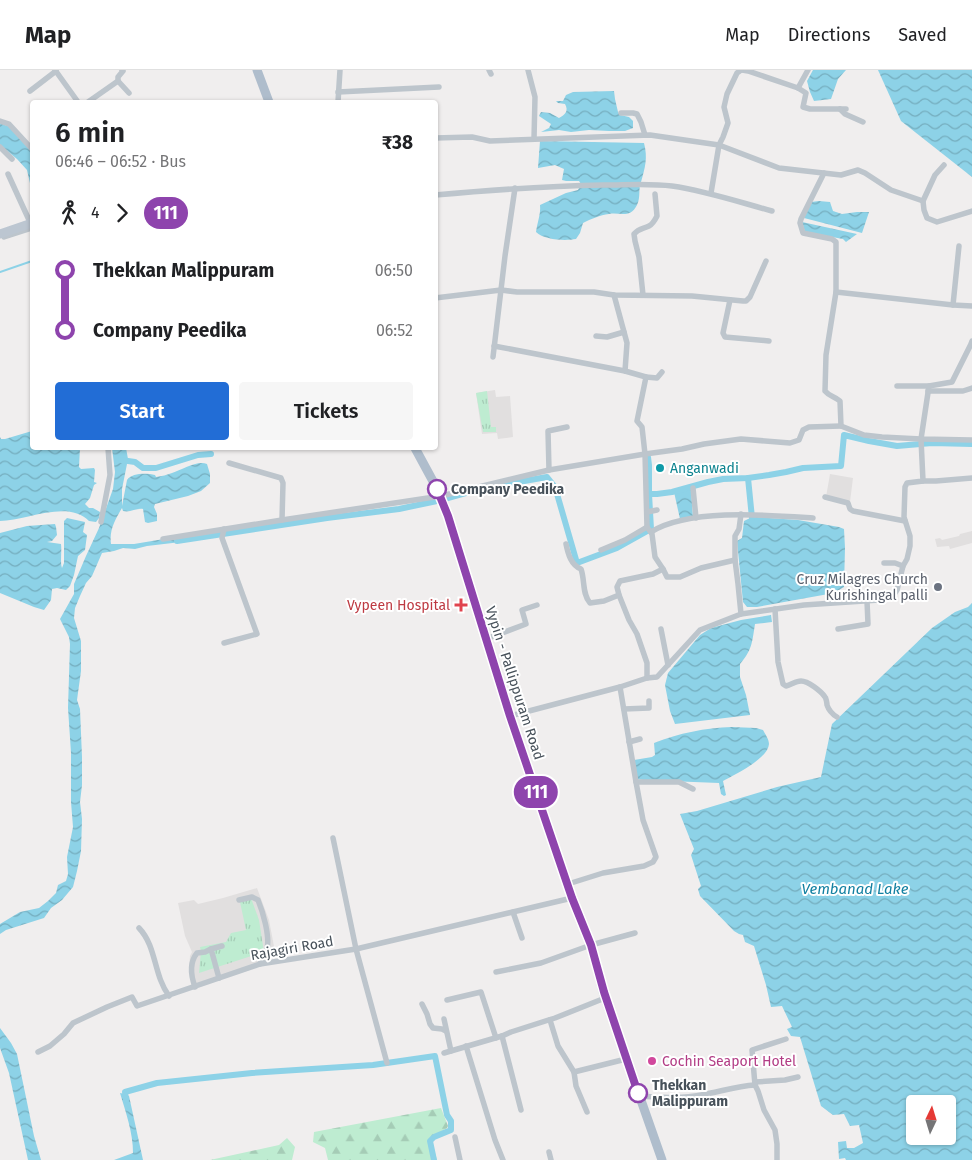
<!DOCTYPE html>
<meta charset="utf-8">
<style>
:root{--surface:#fff;--page:#f6f6f6;--text:#202124;--muted:#757577;--line:#e0e0e0;--accent:#226dd6}
body{margin:0;font-family:"Fira Sans",sans-serif;background:var(--page);color:var(--text);height:100vh;display:flex;flex-direction:column;font-size:19px;white-space:nowrap}
*{box-sizing:border-box;margin:0}
p{font-size:16px;color:var(--muted)}
.icon{flex:none;width:28px;height:28px;fill:none;stroke:currentColor;stroke-width:2;stroke-linecap:round;stroke-linejoin:round}
.map{position:relative;flex:1;overflow:hidden}
.details{position:absolute;left:30px;top:30px;width:408px;height:350px;display:flex;flex-direction:column;background:var(--surface);border-radius:5px;box-shadow:0 1px 4px #0004}
.details>*{flex:none}
.badge{padding:0 10px;border-radius:16px;font-size:18px;line-height:32px}
.needle{width:32px;rotate:4deg}
.buttons{position:absolute;left:906px;top:1025px;display:grid;gap:10px}
.buttons a{display:grid;place-items:center;width:50px;height:50px;border-radius:5px;background:var(--surface);box-shadow:0 1px 4px #0004;font-size:25px}
.map>.badge{position:absolute;translate:-50% -50%;box-shadow:0 0 0 2px #fff}
.legs{display:flex;align-items:center;gap:8px;height:55px;padding:0 25px;font-size:16px}
.legs p{margin-inline-start:auto}
.summary{display:flex;align-items:center;justify-content:space-between;height:85px;padding:0 25px}
h1{font-size:28px;font-weight:600;line-height:38px}
.button{display:flex;gap:10px;margin-top:auto;padding:10px 25px}
.button a{flex:1;height:58px;border-radius:5px;background:var(--accent);color:#fff;font-size:20px;font-weight:600;line-height:58px;text-align:center}
.button a+a{background:var(--page);color:var(--text)}
ul{padding:0 25px;list-style:none}
li{display:flex;align-items:center;gap:18px;height:60px;font-size:19px}
li i{display:grid;place-items:center;width:8px;height:100%;margin:0 6px;background:currentColor}
li i::after{content:'';width:12px;height:12px;margin:-6px;border:4px solid;border-radius:50%;background:var(--surface)}
li p{margin-inline-start:auto}
li:first-child i{background:linear-gradient(#0000 50%,currentColor 0)}
li:last-child i{background:linear-gradient(currentColor 50%,#0000 0)}
header{display:flex;align-items:center;gap:30px;box-sizing:border-box;height:70px;padding:0 25px;background:var(--surface);border-bottom:1px solid var(--line)}
header strong{font-size:24px}
nav{display:flex;gap:28px;margin-inline-start:auto;font-size:18px}
.map>svg:first-child{display:block}
.education{fill:#e1dfdf}
.grass{fill:url(#grass-tufts)}
.forest{fill:url(#forest-firs)}
.water{fill:url(#water-waves);fill-rule:evenodd}
.lines{fill:none;stroke-linecap:round;stroke-linejoin:round}
.stream{stroke:#8dd2e7;stroke-width:2}
.canal{stroke:#8dd2e7;stroke-width:6}
.street{stroke:#bdc5cc;stroke-width:5.5}
.secondary{stroke:#bcc6d1;stroke-width:9}
.primary{stroke:#afbdcc;stroke-width:9}
.line-1-casing{stroke:#fff;stroke-width:11}
.line-1{stroke:#8e44ad;stroke-width:8}
.culture-dot{fill:#0f9aa8;stroke:#fff;stroke-width:2}
.stop-1-dot{fill:#fff;stroke:#8e44ad;stroke-width:2.5}
.worship-dot{fill:#6b7280;stroke:#fff;stroke-width:2}
.health-dot{fill:#e0444e;stroke:#fff;stroke-width:2}
.hotel-dot{fill:#d1479c;stroke:#fff;stroke-width:2}
.labels{text-anchor:middle;stroke-width:4;stroke-linejoin:round;paint-order:stroke}
.culture-label{font-size:14px;fill:#0d838f;stroke:#fff;text-anchor:start}
.stop-label{font-size:14px;font-weight:bold;fill:#47515a;stroke:#fff;text-anchor:start}
.worship-label{font-size:14px;fill:#5b616d;stroke:#fff;text-anchor:end}
.health-label{font-size:14px;fill:#be3a42;stroke:#fff;text-anchor:end}
.street-label{font-size:14px;fill:#47515a;stroke:#fff}
.hotel-label{font-size:14px;fill:#b23c85;stroke:#fff;text-anchor:start}
.water-label{font-size:15px;font-style:italic;fill:#1380a1;stroke:#fff}
</style>
<header>
<strong>Map</strong>
<nav><a>Map</a><a>Directions</a><a>Saved</a></nav>
</header>
<div class="map">
<svg width="972" height="1090" viewBox="0 0 972 1090">
<defs>
<pattern id="grass-tufts" width="24" height="20" patternUnits="userSpaceOnUse" patternTransform="scale(1.25)"><rect width="24" height="20" fill="#beecd1"/><path d="M3 7l-1-3M5 7V3M7 7l1-3M15 17l-1-3M17 17v-4M19 17l1-3" fill="none" stroke="#a5ccb6"/></pattern>
<pattern id="forest-firs" width="22" height="20" patternUnits="userSpaceOnUse" patternTransform="scale(1.25)"><rect width="22" height="20" fill="#beecd1"/><path d="M5 1l3.5 6h-7zM16 11l3.5 6h-7z" fill="#a5ccb6"/></pattern>
<pattern id="water-waves" width="16" height="10" patternUnits="userSpaceOnUse" patternTransform="scale(1.25)"><rect width="16" height="10" fill="#8dd2e7"/><path d="M0 5q4-4 8 0t8 0" fill="none" stroke="#75adbe"/></pattern>
</defs>
<rect width="100%" height="100%" fill="#f0eeee"/>
<g class="education">
<path d="M495,320L496,327L510,326L513,367L498,369L497,363L482,364L476,323Z"/>
<path d="M830,404L853,408L850,432L826,427Z"/>
<path d="M972,461V473L950,479L949,476L937,477L935,469L940,468L942,470L959,466L960,464Z"/>
<path d="M257,818L269,850L276,887L192,916L189,899L190,886L192,882L185,866L178,833L194,830L198,834L223,828Z"/>
</g>
<g class="grass">
<path d="M487,321L491,357H496V362H483L476,323Z"/>
<path d="M251,828L259,850L264,882L199,903L201,881L200,877L226,872L231,863L246,860L240,832Z"/>
</g>
<g class="forest">
<path d="M441,1038L448,1056L447,1058L431,1068L437,1090H328L325,1078L313,1072L314,1062Z"/>
<path d="M287,1068L295,1077L292,1090H210L279,1075Z"/>
</g>
<g class="water">
<path d="M813,0H846L838,9L831,29L814,31L810,22L807,11Z"/>
<path d="M878,0H972V107L901,51Z"/>
<path d="M614,21L615,29L618,42L620,45L629,47L633,51V58L625,61H609L589,60L571,62L559,60L541,62L549,58L551,54L539,46L541,42L550,43L559,48C565,45 569,41 565,34L558,33L556,31H563L566,25L573,22Z"/>
<path d="M0,53L10,57L32,82V122L27,100L17,89L0,75Z"/>
<path d="M540,71L644,73C648,88 645,98 641,112C638,119 641,127 637,135C630,149 620,142 609,144C600,145 591,149 583,153L580,163L576,169C565,171 544,170 536,162C537,153 541,144 540,135L566,123L578,120L581,114L579,111H566L562,110L564,99L555,95L538,98Z"/>
<path d="M819,131L830,132L833,141L842,144L857,142H869L862,163L804,148L811,132Z"/>
<path d="M802,152L857,164L846,172L843,169L805,162Z"/>
<path d="M32,361V378H80L79,397L81,399L94,398L95,400L94,412L97,413L94,415L90,428L85,434L89,438H93L100,442L99,448L96,452L89,451C68,429 25,451 0,451V367L1,369H5Z"/>
<path d="M112,378H126L128,389L122,419V436L127,410C132,403 146,403 155,405L156,407C162,406 167,405 172,403C182,400 197,390 207,394L210,404V413L201,421L188,426L155,434L154,437L157,444V451L148,453L145,452L143,439C136,438 130,443 123,441L122,438C115,450 109,460 111,474H134L164,469L190,468L181,472L147,476L135,479L123,478L114,481L102,483L92,506L86,513L80,526L75,538L74,548L81,571V601L77,630L80,639L82,687V715L80,732L82,749L81,781L77,801L73,817L62,830L51,838L44,848L6,860L0,864V854L20,842L39,838L48,831L56,823L58,815L66,811L68,804L67,787L73,757L71,732V683L68,638L70,574L69,567L60,549L74,524V514L86,486L99,458L113,419L115,402Z"/>
<path d="M691,418L693,448L680,449L674,422Z"/>
<path d="M756,447L798,450L839,457L844,459L845,478L844,517L834,523L757,537H747L743,532L737,471L742,468L744,451L750,448Z"/>
<path d="M67,448L85,452L83,462L87,465L85,480L78,486L74,505L70,516L66,520L57,518L52,519L51,530L44,540L34,537L0,523V463L27,456L55,454L56,457L57,465L52,471L47,472L61,474C62,481 60,493 62,498L64,493V451Z"/>
<path d="M972,533V1090H846L845,1088L839,1089L838,1072L846,1071L847,1078H854L863,1073L859,1055L850,1056L844,1044L833,1045L821,1036L800,967L791,966L787,959L792,957L782,936L771,937L766,915L754,876L745,872L743,865L739,864L734,861L700,826L698,819L701,816L691,785L694,779L680,744L697,741L777,717L821,707L832,654L932,558L955,542L968,537ZM915,1034H948V1066H915Z"/>
<path d="M771,545L772,552L755,554C752,573 752,580 740,594V607L746,625L750,645L675,654L670,641L665,615L668,603L700,565L711,558L741,550Z"/>
<path d="M732,657L756,658L763,660C765,664 769,669 769,674C768,689 734,705 723,711L726,725L724,726L721,724L719,713L643,710L636,709L634,690L652,687L655,685L654,673C679,663 705,658 732,657Z"/>
<path d="M0,958L11,973L17,984L34,1066L41,1090H28L9,1003L0,978Z"/>
<path d="M120,1023L125,1024L129,1026L143,1090H114L133,1083C133,1063 126,1043 120,1023Z"/>
</g>
<g class="lines">
<path class="stream" d="M0,202L32,191"/>
<g class="canal">
<path d="M121,390L135,392L143,398H156L198,385L211,384"/>
<path d="M748,408L752,448"/>
<path d="M485,418L547,407L555,417L577,493L617,478L651,459L649,424V395L648,387"/>
<path d="M649,424H657L672,422L708,412L723,409L748,408L769,405L786,402L803,398L841,396L844,365L869,371L897,376L932,373L972,374"/>
<path d="M177,471L327,448L399,439L437,431L473,421"/>
<path d="M126,1030L125,1022L157,1013L252,1003L373,995L435,986L447,1045L451,1051V1060L434,1067L430,1071L434,1090"/>
</g>
<g class="street">
<path d="M55,0L78,32"/>
<path d="M489,0L491,4"/>
<path d="M528,0L535,27L534,69"/>
<path d="M742,0L748,1L798,18L806,23L803,37L810,39H846"/>
<path d="M118,11L129,23"/>
<path d="M798,18L808,0"/>
<path d="M30,21L56,1"/>
<path d="M338,22L439,17"/>
<path d="M88,32L118,11V7L123,1L122,0"/>
<path d="M338,32L340,0"/>
<path d="M840,39L845,44L863,52"/>
<path d="M621,43H633L637,44L641,52L645,65"/>
<path d="M0,51L9,54L32,79"/>
<path d="M435,68L472,67L490,71L650,65L719,75L779,98L841,105L858,100L865,103L891,120L923,131L935,105L944,95"/>
<path d="M0,77L12,89"/>
<path d="M8,104L29,150"/>
<path d="M711,123L719,75L723,67L728,53L724,37L727,24L737,3L741,0"/>
<path d="M435,125C491,120 547,116 603,115C626,115 649,113 672,116C706,121 739,132 772,141"/>
<path d="M923,131L924,140L927,148L937,152L972,141"/>
<path d="M4,167L32,158"/>
<path d="M959,176L953,235L972,236"/>
<path d="M836,222L953,235"/>
<path d="M614,225L627,273L625,301L646,307L637,351L642,357L645,384L647,457L652,464L655,487L663,499"/>
<path d="M643,225L639,187L635,171L634,164C639,158 643,159 649,156C653,154 655,150 657,146L655,124"/>
<path d="M435,228L501,220L517,222H594L614,225L692,226L743,231H746L750,227L766,191"/>
<path d="M730,230L723,263L725,267L769,271"/>
<path d="M596,266L607,267L624,262"/>
<path d="M972,271L971,274L952,312L929,316L921,369L972,370"/>
<path d="M494,276L625,301"/>
<path d="M493,287L505,186L515,118"/>
<path d="M646,307L657,308L662,302"/>
<path d="M897,316H929"/>
<path d="M928,321H963L972,318"/>
<path d="M229,393L281,408L283,413L282,450"/>
<path d="M549,400L548,361L567,357"/>
<path d="M923,411H936L972,408"/>
<path d="M693,418L696,448"/>
<path d="M825,427L848,433L850,439L853,441L905,451"/>
<path d="M647,442L657,440"/>
<path d="M101,452L110,405L108,378"/>
<path d="M224,459L222,468L257,564L224,573"/>
<path d="M651,462C689,438 769,445 813,448"/>
<path d="M163,469L282,450L441,426L549,400L645,384L682,379L704,374L741,369L790,373L799,370L803,360L809,357L841,356"/>
<path d="M566,474C568,484 571,495 581,499C585,510 582,524 590,533L604,531L619,525"/>
<path d="M601,480L625,470L647,457"/>
<path d="M884,493H895L903,496"/>
<path d="M775,539L778,592L783,614L786,616C791,615 796,611 801,611C808,611 821,621 825,627C826,628 827,633 827,635C829,641 832,644 837,647"/>
<path d="M741,544L804,535L879,530L893,526L897,520L903,496L907,489L910,476V466L904,447L905,417L907,413L923,411L921,369L882,367L864,365L841,356L840,331C834,326 830,327 825,321L826,285L836,222V172L832,169L803,163L800,153L801,149L824,103"/>
<path d="M661,559L668,595"/>
<path d="M838,559L868,554L867,531"/>
<path d="M486,569L526,554L522,540L537,535"/>
<path d="M647,608V593L637,564L629,550L619,525L617,517L620,511L653,504L663,499L667,507H680L701,498L735,490"/>
<path d="M620,617L636,712H679L693,719"/>
<path d="M624,639L649,638V631"/>
<path d="M510,646L620,617L647,608L657,607L700,560L741,544L738,514L735,490V466L739,459L741,444"/>
<path d="M629,672L640,669"/>
<path d="M333,768L356,879L387,993"/>
<path d="M568,814L603,803L644,796L653,792L656,787L643,750L636,712"/>
<path d="M239,830L252,827L258,830C263,842 270,866 267,879C266,884 262,889 260,894"/>
<path d="M513,842L522,868"/>
<path d="M139,858C157,877 153,904 169,926"/>
<path d="M496,902L541,893L591,875L635,863"/>
<path d="M219,908L211,879L222,876"/>
<path d="M195,917C191,906 189,893 197,883L205,882L211,879"/>
<path d="M447,930L481,922L496,968"/>
<path d="M422,934L427,944L430,954L433,958L442,959L446,961"/>
<path d="M444,949L451,981"/>
<path d="M550,950L558,976L574,1002"/>
<path d="M502,966L521,1040"/>
<path d="M466,976L495,1070L503,1090"/>
<path d="M38,982L50,976L64,964L73,953L107,937L132,927L137,936L260,894L356,879L572,828"/>
<path d="M444,983L502,966L511,962L555,948L605,928"/>
<path d="M755,1012L785,1010L798,1007"/>
<path d="M639,1026C659,1027 681,1029 701,1025C719,1022 737,1016 755,1015"/>
<path d="M587,1042L576,1016L574,1002L626,989"/>
<path d="M455,1067L460,1090"/>
<path d="M549,1082L551,1090"/>
<path d="M777,1090V1074L775,1060L764,1040L758,1021L755,1015L752,980L786,969"/>
</g>
<path class="secondary" d="M0,164L32,153"/>
<g class="primary">
<path d="M257,0L269,32"/>
<path d="M415,378L441,426L445,437L510,646L572,828L591,875L603,922L662,1090"/>
</g>
</g>
<g class="lines">
<defs>
<path id="line-1" d="M437,419L448,446L510,646L572,828L591,875L604,922L638,1023"/>
</defs>
<use href="#line-1" class="line-1-casing"/>
<use href="#line-1" class="line-1"/>
</g>
<circle class="culture-dot" cx="660" cy="398" r="5"/>
<g class="stop-1-dot">
<circle cx="437" cy="419" r="9"/>
<circle cx="638" cy="1023" r="9"/>
</g>
<circle class="worship-dot" cx="938" cy="517" r="5"/>
<path class="health-dot" d="M458.5 527.5h5v5h5v5h-5v5h-5v-5h-5v-5h5z"/>
<circle class="hotel-dot" cx="652" cy="991" r="5"/>
<g class="labels">
<g class="culture-label">
<text x="670" y="403">Anganwadi</text>
</g>
<g class="stop-label">
<text x="451" y="424">Company Peedika</text>
<text x="652" y="1020">Thekkan<tspan x="652" dy="16">Malippuram</tspan></text>
</g>
<g class="worship-label">
<text x="928" y="514">Cruz Milagres Church<tspan x="928" dy="16">Kurishingal palli</tspan></text>
</g>
<g class="health-label">
<text x="450" y="540">Vypeen Hospital</text>
</g>
<g class="street-label">
<text transform="translate(515 613) rotate(72)" y="5">Vypin - Pallippuram Road</text>
<text transform="translate(292 878) rotate(-10)" y="5">Rajagiri Road</text>
</g>
<g class="hotel-label">
<text x="662" y="996">Cochin Seaport Hotel</text>
</g>
<g class="water-label">
<text x="855" y="824">Vembanad Lake</text>
</g>
</g>
</svg>
<div class="buttons">
<a><svg class="needle" viewBox="-14 -14 28 28"><path d="M0-13l5 13h-10z" fill="#e53935"/><path d="M0 13l5-13h-10z" fill="#757577"/></svg></a>
</div>
<b class="badge" style="left:536px;top:722px;background:#8e44ad;color:#fff">111</b>
<section class="details">
<div class="summary"><div><h1>6 min</h1><p>06:46 – 06:52 · Bus</p></div><b>₹38</b></div>
<div class="legs"><svg class="icon" aria-label="walk" viewBox="0 0 24 24"><circle cx="13" cy="4" r="2"/><path d="M13 8l-2 6 4 7M11 14l-3 7M7 12l3-4h3l4 4"/></svg>4<svg class="icon" aria-label="forward" viewBox="0 0 24 24"><path d="M9 5l7 7-7 7"/></svg><b class="badge" style="background:#8e44ad;color:#fff">111</b></div>
<ul>
<li><i style="color:#8e44ad"></i><b>Thekkan Malippuram</b><p>06:50</p></li>
<li><i style="color:#8e44ad"></i><b>Company Peedika</b><p>06:52</p></li>
</ul>
<div class="button"><a>Start</a><a>Tickets</a></div>
</section>
</div>
